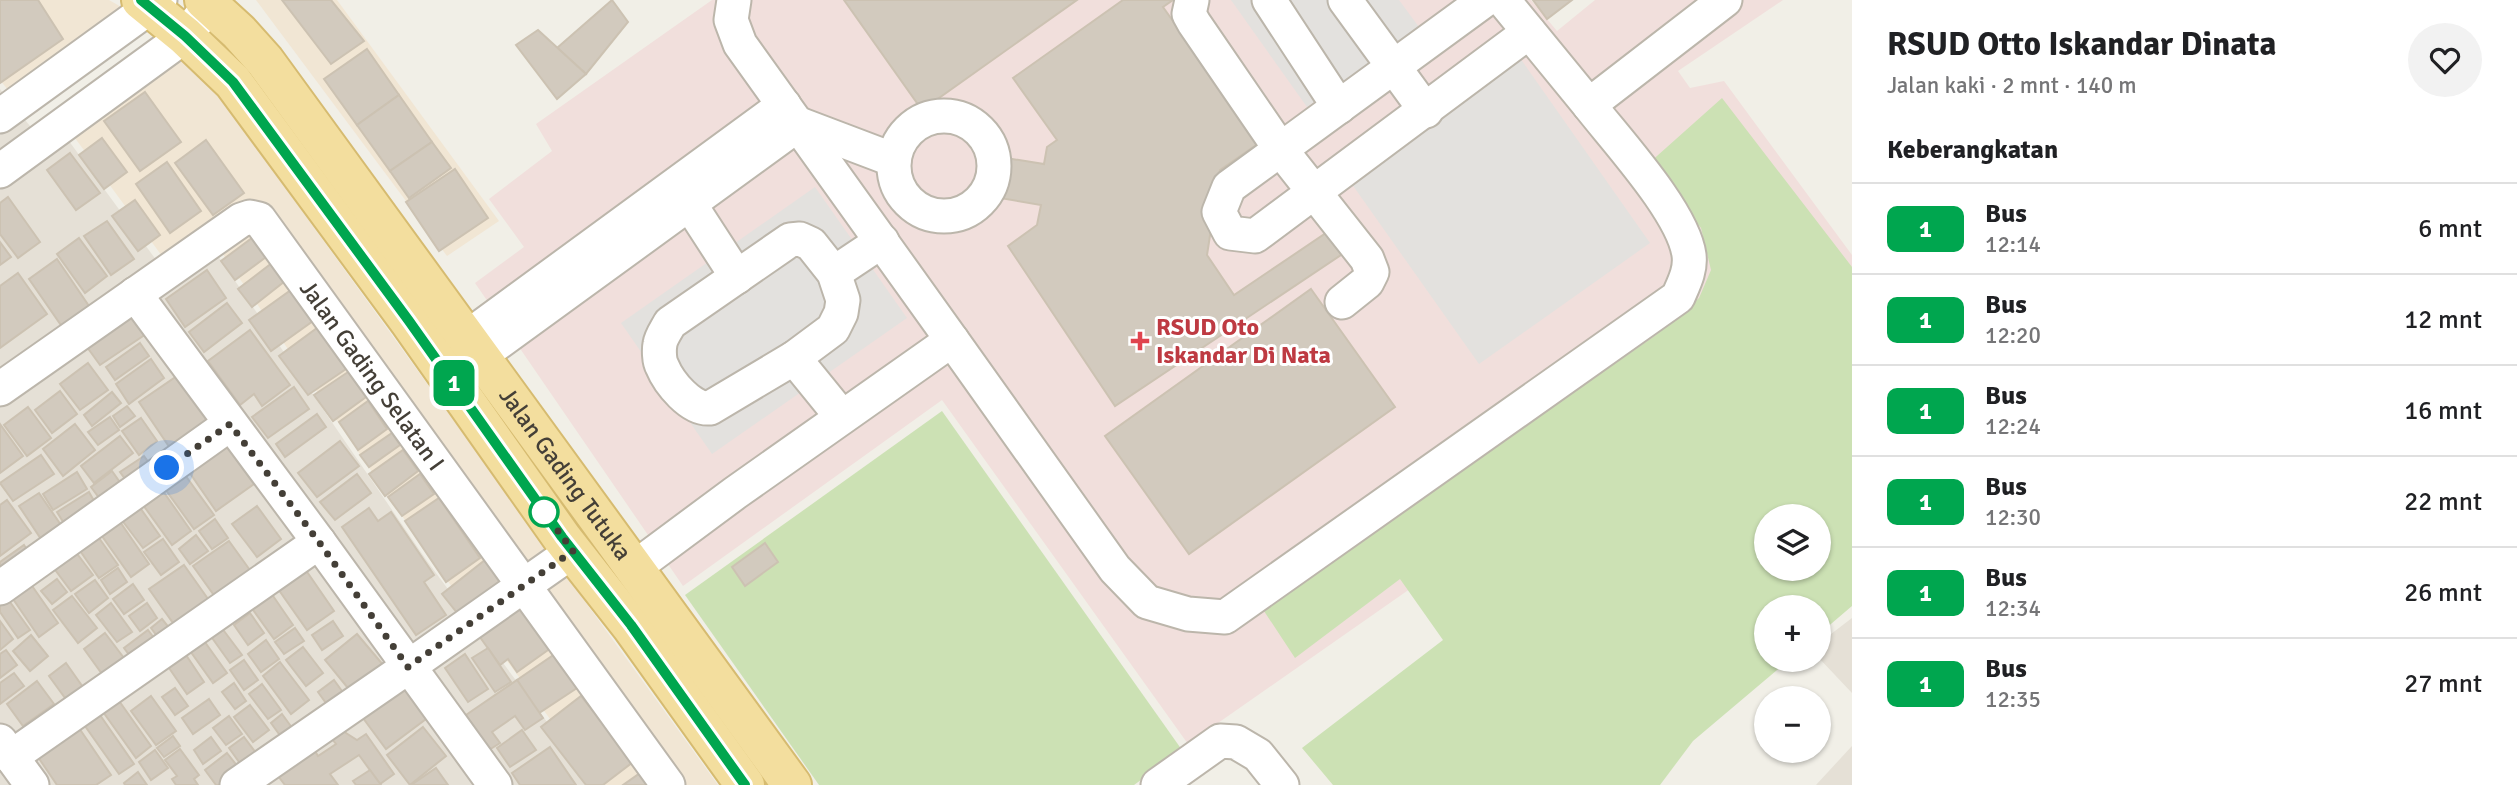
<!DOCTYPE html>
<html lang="id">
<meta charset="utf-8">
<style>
:root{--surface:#fff;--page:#f2f2f2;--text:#202124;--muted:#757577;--line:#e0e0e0}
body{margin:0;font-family:Signika,sans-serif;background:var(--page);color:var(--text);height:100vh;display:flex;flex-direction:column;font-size:26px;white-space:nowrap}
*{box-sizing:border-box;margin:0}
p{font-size:23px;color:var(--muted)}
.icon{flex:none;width:38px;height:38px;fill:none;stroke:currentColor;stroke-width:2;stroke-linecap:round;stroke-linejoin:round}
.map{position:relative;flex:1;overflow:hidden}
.details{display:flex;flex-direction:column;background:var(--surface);width:665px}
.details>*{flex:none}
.badge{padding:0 14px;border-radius:10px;font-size:24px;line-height:46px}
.fabs{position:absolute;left:1754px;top:504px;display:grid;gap:14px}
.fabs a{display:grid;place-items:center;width:77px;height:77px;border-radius:50%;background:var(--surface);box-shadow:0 2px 5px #0004;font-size:35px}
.you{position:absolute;width:35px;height:35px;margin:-18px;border:5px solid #fff;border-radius:50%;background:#1a73e8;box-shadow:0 0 0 10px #1a73e833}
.map>.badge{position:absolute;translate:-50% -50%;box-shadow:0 0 0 4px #fff}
h2{padding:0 35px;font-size:26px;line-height:63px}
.round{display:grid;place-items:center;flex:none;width:74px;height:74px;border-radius:37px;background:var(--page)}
.summary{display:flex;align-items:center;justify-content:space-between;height:119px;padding:0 35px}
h1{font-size:33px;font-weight:700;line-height:52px}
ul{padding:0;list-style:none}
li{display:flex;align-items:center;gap:21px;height:91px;padding:0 35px;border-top:2px solid var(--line)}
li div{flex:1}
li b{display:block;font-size:26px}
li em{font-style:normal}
li .badge{min-width:77px;font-weight:700;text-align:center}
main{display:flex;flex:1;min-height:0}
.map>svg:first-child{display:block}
.residential{fill:#e5e0d6}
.commercial{fill:#f1e6d4}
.medical{fill:#f1dfdc}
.green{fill:#cce1b4;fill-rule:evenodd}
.parking{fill:#e3e1de}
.building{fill:#d2cabe;stroke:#ccc2b2;stroke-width:2}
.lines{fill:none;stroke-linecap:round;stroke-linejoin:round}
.minor-casing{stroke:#bcb6ab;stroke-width:37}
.major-casing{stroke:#d6bb70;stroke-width:42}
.minor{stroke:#fff;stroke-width:33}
.major{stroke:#f3de9e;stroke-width:38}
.line-casing{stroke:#fff;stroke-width:16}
.line{stroke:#00a64f;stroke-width:10}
.walk{stroke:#443f37;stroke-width:7;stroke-dasharray:0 12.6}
.health-dot{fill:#e0444e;stroke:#fff;stroke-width:2.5}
.stop-dot{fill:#fff;stroke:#00a64f;stroke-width:3.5}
.labels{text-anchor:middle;stroke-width:6;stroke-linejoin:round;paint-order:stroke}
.health-label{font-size:24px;font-weight:bold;fill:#be3a42;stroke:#fff;text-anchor:start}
.street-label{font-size:24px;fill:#443f37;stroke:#fff}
</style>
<main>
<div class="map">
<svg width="1852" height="785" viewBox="0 0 1852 785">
<rect width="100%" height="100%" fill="#f1efe7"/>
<g class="residential">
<path d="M0,89L47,147L66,137L173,283L216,253L427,561L594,785H0Z"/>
<path d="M1852,618V693L1818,657V644Z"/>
<path d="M1852,746V785H1816Z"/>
</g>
<g class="commercial">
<path d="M0,0H109L123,8L8,90L0,80Z"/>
<path d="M256,0H337L499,221L447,256Z"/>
<path d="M181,54L215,91L718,785H599L435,564L218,247L176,275L72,134Z"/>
</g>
<path class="medical" d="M712,0H1531L1557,31L1595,0H1783L1678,71L1690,88L1724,81L1852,255V280L1188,744L942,400L683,586L475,283L524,247L489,199L552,151L536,124Z"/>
<g class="green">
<path d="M1722,98L1852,267V606L1818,635V607H1766V660H1789L1693,741L1660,785H1333L1302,748L1443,640L1400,579L1295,658L1262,608L1656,335L1699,298L1711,270L1701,228L1648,164ZM1766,516H1818V569H1766Z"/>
<path d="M942,411L1182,750L1134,785H819L685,595Z"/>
</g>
<g class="parking">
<path d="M1231,0H1399L1419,27L1307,107Z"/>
<path d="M1520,58L1650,243L1479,364L1349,180Z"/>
<path d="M815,187L907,318L712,454L621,323Z"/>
</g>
<g class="building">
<path d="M0,0H38L63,39L0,83Z"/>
<path d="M282,0H331L364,41L331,64Z"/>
<path d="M612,0L628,22L586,74L557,48Z"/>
<path d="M844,0H1077L922,110Z"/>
<path d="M1123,0H1173L1163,7L1259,143L1220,170L1207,255L1234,295L1329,231L1344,253L1115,406L1008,246L1037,225L1041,205L1000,198L1006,158L1044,164L1047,147L1057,140L1013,78Z"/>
<path d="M1533,0H1572L1547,19Z"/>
<path d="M538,30L586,74L557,99L516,45Z"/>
<path d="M367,49L399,95L357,125L324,79Z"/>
<path d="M145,92L181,142L140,171L104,121Z"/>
<path d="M399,95L432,142L390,171L357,125Z"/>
<path d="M102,138L127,172L104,189L79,155Z"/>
<path d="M206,140L244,193L213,215L175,163Z"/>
<path d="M432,142L451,168L409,198L390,171Z"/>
<path d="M70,153L100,193L76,210L47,170Z"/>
<path d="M167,162L201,211L170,233L136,184Z"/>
<path d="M455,169L488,218L439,251L406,202Z"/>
<path d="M8,197L40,242L18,258L0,234V203Z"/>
<path d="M135,200L160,235L138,251L112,216Z"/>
<path d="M107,221L134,259L111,275L84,236Z"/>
<path d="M79,238L107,276L85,293L57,254Z"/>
<path d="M252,238L266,257L235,280L221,261Z"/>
<path d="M0,242L11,257L0,265Z"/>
<path d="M57,259L91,309L63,328L29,279Z"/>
<path d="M272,263L285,281L252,307L238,289Z"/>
<path d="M207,270L226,298L185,327L166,299Z"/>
<path d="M18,273L47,314L0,348V286Z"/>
<path d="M1311,289L1395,407L1189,554L1105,436Z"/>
<path d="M291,290L313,321L271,351L249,320Z"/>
<path d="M227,303L242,323L204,352L189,332Z"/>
<path d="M136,313L149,332L100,365L87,347Z"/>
<path d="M317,328L346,369L308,395L279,356Z"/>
<path d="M250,330L290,385L262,406L254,394L240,405L208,361Z"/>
<path d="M140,343L149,356L115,380L106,367Z"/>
<path d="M151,359L164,378L129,404L116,384Z"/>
<path d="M88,363L108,390L80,410L60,384Z"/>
<path d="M348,372L366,397L333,421L314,395Z"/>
<path d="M180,374L211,419L170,448L139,402Z"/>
<path d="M294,387L309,409L268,438L252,417Z"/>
<path d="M60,391L77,414L52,433L35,410Z"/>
<path d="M112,392L121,403L92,426L84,415Z"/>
<path d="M368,401L387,429L358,450L339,422Z"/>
<path d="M127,406L135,416L120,427L113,416Z"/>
<path d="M28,407L51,438L27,456L4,425Z"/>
<path d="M317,414L326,427L285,457L276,444Z"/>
<path d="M110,417L119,430L98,445L88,432Z"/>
<path d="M141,418L157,441L139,455L122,431Z"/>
<path d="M0,424L23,456L0,473Z"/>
<path d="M75,424L95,450L63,476L43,449Z"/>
<path d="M392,433L400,445L369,467L360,455Z"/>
<path d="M120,436L133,453L94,483L81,466Z"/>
<path d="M222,439L254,484L216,511L185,466Z"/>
<path d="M340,441L359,466L317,497L298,473Z"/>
<path d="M403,450L418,471L385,496L369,474Z"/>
<path d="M41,455L54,474L13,501L0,483Z"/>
<path d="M144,456L154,470L131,487L120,472Z"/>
<path d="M180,468L214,515L194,529L160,482Z"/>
<path d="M112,471L124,488L103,503L91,487Z"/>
<path d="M77,472L87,489L53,510L43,494Z"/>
<path d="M357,474L371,493L335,520L320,502Z"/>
<path d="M420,474L434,494L402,516L388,497Z"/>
<path d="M158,484L191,531L172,545L138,498Z"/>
<path d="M89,492L98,508L67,528L57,512Z"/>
<path d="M39,493L63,528L43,542L19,506Z"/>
<path d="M439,498L480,558L446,582L405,521Z"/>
<path d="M7,500L31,533L0,556V505Z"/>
<path d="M136,502L160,536L143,548L118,515Z"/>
<path d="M257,506L281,539L257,557L232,524Z"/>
<path d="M369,508L378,521L391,512L434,575L424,582L446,615L416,635L342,527Z"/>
<path d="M116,516L149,564L131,577L97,529Z"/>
<path d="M215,519L228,538L212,549L199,531Z"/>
<path d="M94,531L118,565L99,578L76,545Z"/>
<path d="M196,535L208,551L190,564L179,549Z"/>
<path d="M163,539L179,562L161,575L144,552Z"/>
<path d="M229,541L252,573L216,598L193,566Z"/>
<path d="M765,543L778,562L745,586L732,567Z"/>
<path d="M24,545L32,557L0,579V562Z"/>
<path d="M72,547L93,575L71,591L50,563Z"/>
<path d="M485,560L508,590L466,624L442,594Z"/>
<path d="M184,565L213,606L178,630L149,589Z"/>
<path d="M303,566L334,611L307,630L276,586Z"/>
<path d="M118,568L127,582L110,594L101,580Z"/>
<path d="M57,579L67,592L52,604L41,591Z"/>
<path d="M95,580L108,598L89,613L75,594Z"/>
<path d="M30,583L58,623L39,637L11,596Z"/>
<path d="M133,584L144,600L124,614L113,599Z"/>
<path d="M271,593L293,625L274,639L251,607Z"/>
<path d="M517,593L555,645L517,672L508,659L500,665L472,626Z"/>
<path d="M5,595L30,630L18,638L0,612V599Z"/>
<path d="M72,596L97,628L78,643L53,610Z"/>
<path d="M111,603L132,632L117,642L96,615Z"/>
<path d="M147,603L157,618L140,631L129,616Z"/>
<path d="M250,613L264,633L248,645L234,625Z"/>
<path d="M162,619L175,635L163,644L151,628Z"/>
<path d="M0,621L13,639L0,650Z"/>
<path d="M333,621L343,636L322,650L312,635Z"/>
<path d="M221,627L242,655L230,663L210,635Z"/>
<path d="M295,628L304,641L284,654L275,642Z"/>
<path d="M148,630L160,646L136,664L124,648Z"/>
<path d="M105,633L127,662L105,678L84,649Z"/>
<path d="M357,634L384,666L352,693L325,660Z"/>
<path d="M31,635L48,656L30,671L13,651Z"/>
<path d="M202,638L227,673L213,683L188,648Z"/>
<path d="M266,640L279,659L261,672L248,654Z"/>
<path d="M303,647L323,673L306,686L286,660Z"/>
<path d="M488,648L511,682L495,692L472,658Z"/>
<path d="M6,650L17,665L0,678V654Z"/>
<path d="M184,652L204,682L187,694L167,665Z"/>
<path d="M465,654L488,689L468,702L445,668Z"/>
<path d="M555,654L577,688L539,713L517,680Z"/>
<path d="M244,660L258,680L244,690L230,670Z"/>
<path d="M280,662L309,700L291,714L263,676Z"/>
<path d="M66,663L85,690L68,702L49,676Z"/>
<path d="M14,673L24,686L0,704V683Z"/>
<path d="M334,680L347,698L331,710L318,692Z"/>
<path d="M517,680L543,718L525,730L515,716L492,732L500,743L489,750L466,715Z"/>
<path d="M37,681L54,704L23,726L7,704Z"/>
<path d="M234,683L246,701L235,709L222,692Z"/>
<path d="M262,684L281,710L268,719L249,694Z"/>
<path d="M175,688L188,706L175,715L162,697Z"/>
<path d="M404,688L426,719L386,749L363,718Z"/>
<path d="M151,696L176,731L156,745L131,711Z"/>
<path d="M581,696L633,762L603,785H586L541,727Z"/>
<path d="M117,698L151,746L136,758L101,709Z"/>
<path d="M209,699L220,715L193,734L182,718Z"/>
<path d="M250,705L269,730L253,742L234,717Z"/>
<path d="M282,714L298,736L287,745L271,723Z"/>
<path d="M100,715L134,764L119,774L85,726Z"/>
<path d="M229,716L242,734L226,745L213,728Z"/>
<path d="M341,725L346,733L357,740L366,734L394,774L380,784L359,755L330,774L338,785H285L275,772L312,746L318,756L336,744L328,734Z"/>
<path d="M423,727L446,756L410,785L387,755Z"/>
<path d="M79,728L111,775L96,785H57L38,757Z"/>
<path d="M522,730L536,750L510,767L497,748Z"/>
<path d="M173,736L180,746L164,757L157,748Z"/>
<path d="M211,737L221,751L203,764L194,750Z"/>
<path d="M244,737L262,761L247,773L229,748Z"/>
<path d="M550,747L576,785H520L512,773Z"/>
<path d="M180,749L199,775L194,779L198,785H176L172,779L177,776L165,760Z"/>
<path d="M155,750L168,768L151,780L139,762Z"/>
<path d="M227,753L242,772L224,785H216L205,770Z"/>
<path d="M436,768L448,785H411Z"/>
<path d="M370,770L381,785H356L353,781Z"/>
<path d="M643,771L653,785H623Z"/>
<path d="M138,772L147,785H125L124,783Z"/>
</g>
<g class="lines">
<defs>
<g id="minor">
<path d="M734,0L731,20L740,44L952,340"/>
<path d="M1192,0L1189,14L1194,23L1281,150L1367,259L1372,272L1367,282L1342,302"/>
<path d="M1269,0L1339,107"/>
<path d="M1345,0L1426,111"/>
<path d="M1485,0L1229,187L1219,212L1230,233L1255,236L1529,32"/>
<path d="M1503,0L1589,105L1725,0"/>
<path d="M0,116L160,0"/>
<circle cx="944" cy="166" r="50"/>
<path d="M799,124L894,160"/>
<path d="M0,171L185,36L214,0"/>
<path d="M689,203L737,277"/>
<path d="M800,239L811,244L834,273L843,300L841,313L833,329L794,358L710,408C691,410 669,383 662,366C659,361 659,349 660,344C661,337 667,329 670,323L790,240Z"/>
<path d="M834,273L882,241"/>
<path d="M135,294L319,542L495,785"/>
<path d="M466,338L784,105"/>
<path d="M480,356L799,124"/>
<path d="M794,358L842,417"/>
<path id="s1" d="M0,389L241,220L250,217L259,219L668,785"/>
<path d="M634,568L735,493L952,340L1115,569L1147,602L1188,614L1225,617L1678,297C1684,283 1691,270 1689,255C1683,212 1617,141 1589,105"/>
<path d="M0,588L230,424"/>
<path d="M0,741L32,785"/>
<path d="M11,757L319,542"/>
<path d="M237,785L408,667L573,551"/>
<path d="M1158,785L1220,741L1236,742L1258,755L1282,785"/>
</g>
<g id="major">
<path d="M141,0L185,36L233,82L409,321L562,538L631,626L745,785"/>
<path id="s2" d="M204,0L239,32L265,61L792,785"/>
</g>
</defs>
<use href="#minor" class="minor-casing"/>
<use href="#major" class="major-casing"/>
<use href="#minor" class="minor"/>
<use href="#major" class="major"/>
</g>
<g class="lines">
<defs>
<path id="line" d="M141,0L185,36L233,82L409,321L562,537L631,625L745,785"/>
</defs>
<use href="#line" class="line-casing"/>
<use href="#line" class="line"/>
<path class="walk" d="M167,468L230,424L319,542L408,667L573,551L544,512"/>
</g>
<path class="health-dot" d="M1136.5 330.5h7v7h7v7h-7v7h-7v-7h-7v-7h7z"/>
<circle class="stop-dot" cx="544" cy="512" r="14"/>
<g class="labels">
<g class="health-label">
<text x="1156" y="335">RSUD Oto<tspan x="1156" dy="28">Iskandar Di Nata</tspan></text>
</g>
<g class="street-label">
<text dy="8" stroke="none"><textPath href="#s1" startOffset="506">Jalan Gading Selatan I</textPath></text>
<text dy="8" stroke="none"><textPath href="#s2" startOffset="597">Jalan Gading Tutuka</textPath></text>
</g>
</g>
</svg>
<div class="fabs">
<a><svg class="icon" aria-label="layers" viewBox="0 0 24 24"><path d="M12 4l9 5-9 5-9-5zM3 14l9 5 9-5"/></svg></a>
<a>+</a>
<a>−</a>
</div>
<div class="you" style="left:167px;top:468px"></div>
<b class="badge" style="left:454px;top:383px;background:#00a64f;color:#fff">1</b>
</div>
<section class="details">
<div class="summary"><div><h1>RSUD Otto Iskandar Dinata</h1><p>Jalan kaki · 2 mnt · 140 m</p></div><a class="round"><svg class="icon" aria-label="heart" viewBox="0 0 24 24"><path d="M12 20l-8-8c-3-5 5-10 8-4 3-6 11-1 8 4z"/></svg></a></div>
<h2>Keberangkatan</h2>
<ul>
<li><span class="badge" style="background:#00a64f;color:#fff">1</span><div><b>Bus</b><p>12:14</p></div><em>6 mnt</em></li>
<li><span class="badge" style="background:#00a64f;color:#fff">1</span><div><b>Bus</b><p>12:20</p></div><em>12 mnt</em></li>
<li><span class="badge" style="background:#00a64f;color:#fff">1</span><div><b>Bus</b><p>12:24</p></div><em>16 mnt</em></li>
<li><span class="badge" style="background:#00a64f;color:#fff">1</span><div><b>Bus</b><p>12:30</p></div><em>22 mnt</em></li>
<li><span class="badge" style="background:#00a64f;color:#fff">1</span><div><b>Bus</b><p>12:34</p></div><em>26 mnt</em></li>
<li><span class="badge" style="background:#00a64f;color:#fff">1</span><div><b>Bus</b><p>12:35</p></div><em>27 mnt</em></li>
</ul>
</section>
</main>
